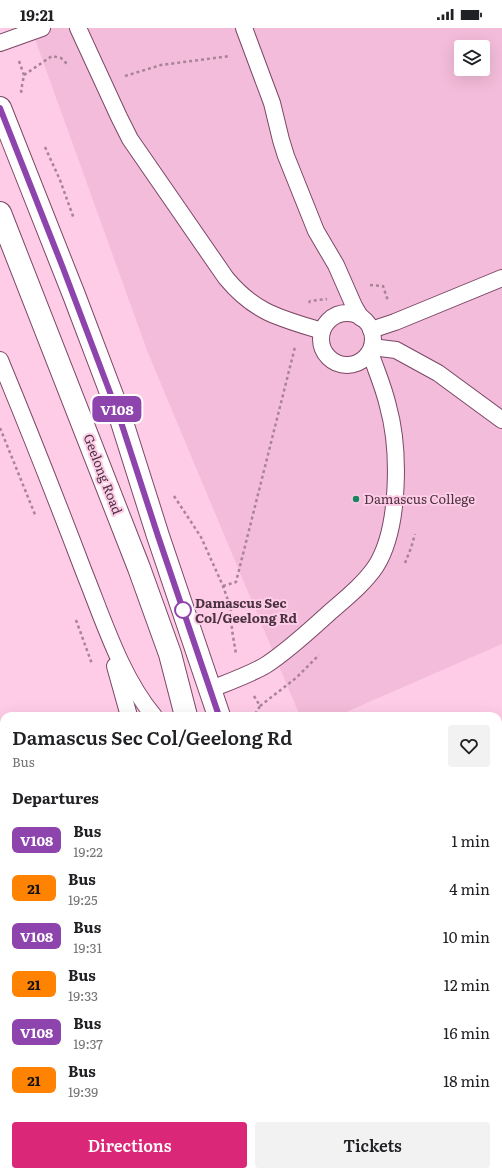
<!DOCTYPE html>
<style>
:root{--surface:#fff;--page:#f2f2f2;--text:#202124;--muted:#757577;--accent:#db2777}
body{margin:0;font-family:Literata,serif;background:var(--page);color:var(--text);height:100vh;display:flex;flex-direction:column;font-size:15px;white-space:nowrap}
*{box-sizing:border-box;margin:0}
p{font-size:13px;color:var(--muted)}
.icon{flex:none;width:22px;height:22px;fill:none;stroke:currentColor;stroke-width:2;stroke-linecap:round;stroke-linejoin:round}
.map{position:relative;flex:1;overflow:hidden}
.sheet{position:absolute;left:0px;top:684px;width:502px;height:464px;display:flex;flex-direction:column;background:var(--surface);border-radius:12px 12px 0 0;box-shadow:0 4px 16px #0002}
.sheet>*{flex:none}
.badge{padding:0 8px;border-radius:6px;font-size:14px;line-height:26px}
.buttons{position:absolute;left:454px;top:12px;display:grid;gap:8px}
.buttons a{display:grid;place-items:center;width:36px;height:36px;border-radius:4px;background:var(--surface);box-shadow:0 4px 16px #0002;font-size:20px}
.map>.badge{position:absolute;translate:-50% -50%;box-shadow:0 0 0 2px #fff}
h2{padding:0 12px;font-size:15px;line-height:36px}
.round{display:grid;place-items:center;flex:none;width:42px;height:42px;border-radius:4px;background:var(--page)}
.summary{display:flex;align-items:center;justify-content:space-between;height:68px;padding:0 12px}
h1{font-size:19px;font-weight:600;line-height:30px}
.primary-button{display:flex;gap:8px;margin-top:auto;padding:8px 12px}
.primary-button a{flex:1;height:46px;border-radius:4px;background:var(--accent);color:#fff;font-size:16px;font-weight:600;line-height:46px;text-align:center}
.primary-button a+a{background:var(--page);color:var(--text)}
ul{padding:0;list-style:none}
li{display:flex;align-items:center;gap:12px;height:48px;padding:0 12px}
li div{flex:1}
li b{display:block;font-size:15px}
li em{font-style:normal}
li .badge{min-width:44px;font-weight:700;text-align:center}
.status{display:flex;justify-content:space-between;align-items:center;height:28px;padding:0 20px;background:var(--surface);direction:ltr}
.status svg{height:11px;fill:currentColor}
.map>svg:first-child{display:block}
.built{fill:#f3bcda;fill-rule:evenodd}
.lines{fill:none;stroke-linecap:round;stroke-linejoin:round}
.service-casing{stroke:#7c4766;stroke-width:18}
.minor-casing{stroke:#7c4766;stroke-width:24}
.secondary-casing{stroke:#7c4766;stroke-width:24}
.path{stroke:#a98398;stroke-width:2.5;stroke-dasharray:3 3;stroke-linecap:butt}
.service{stroke:#fff;stroke-width:16}
.minor{stroke:#fff;stroke-width:22}
.secondary{stroke:#fff;stroke-width:22}
.line-casing{stroke:#fff;stroke-width:9}
.line{stroke:#8e44ad;stroke-width:6}
.poi-dot{fill:#188460;stroke:#fecce7;stroke-width:1.5}
.stop-dot{fill:#fff;stroke:#8e44ad;stroke-width:2}
.labels{text-anchor:middle;stroke-width:4;stroke-linejoin:round;paint-order:stroke}
.street-label{font-size:13px;fill:#4b3240;stroke:#fecce7}
.poi-label{font-size:13px;fill:#4b3240;stroke:#fecce7;text-anchor:start}
.stop-label{font-size:13px;font-weight:bold;fill:#4b3240;stroke:#fecce7;text-anchor:start}
</style>
<div class="status"><b>19:21</b><svg viewBox="0 0 49 12"><path d="M0 12V9h3v3zM5 12V6h3v6zM10 12V3h3v9zM15 12V0h3v12zM26 1h20v11H26zM47 4h2v5h-2z"/></svg></div>
<div class="map">
<svg width="502" height="1148" viewBox="0 0 502 1148">
<rect width="100%" height="100%" fill="#fecce7"/>
<path class="built" d="M31,0H502V616L337,688H300L148,325ZM461,19H483V41H461Z"/>
<g class="lines">
<defs>
<g id="service">
<path d="M78,0L119,89L130,111L226,250C255,285 280,290 322,303"/>
<path d="M244,0L272,75L281,112L286,128L316,203L336,237L354,278L361,290"/>
<path d="M0,15L42,0"/>
<circle cx="347" cy="311" r="26"/>
<path d="M371,302L395,294L502,250"/>
<path d="M372,319L396,322L438,345L502,392"/>
<path d="M0,332C29,402 57,473 84,544C103,591 121,649 154,688"/>
<path d="M115,638L129,688"/>
<path d="M211,661C229,654 249,647 266,637C289,622 309,603 329,585C345,571 364,556 376,538C400,500 400,421 388,378C384,360 376,342 370,324"/>
<path d="M233,1144V1148"/>
<path d="M346,1144V1148"/>
</g>
<g id="minor">
<path d="M0,881L4,880"/>
<path d="M498,1086H502"/>
</g>
<g id="secondary">
<path d="M0,80L74,267L121,391L158,508L219,688"/>
<path d="M0,185L139,540L170,626L186,688"/>
<path d="M280,1144V1148"/>
<path d="M307,1144V1148"/>
</g>
</defs>
<use href="#service" class="service-casing"/>
<use href="#minor" class="minor-casing"/>
<use href="#secondary" class="secondary-casing"/>
<g class="path">
<path d="M19,33L24,47L21,63L22,65"/>
<path d="M24,47L52,28L61,30L68,37"/>
<path d="M125,48L161,37L230,28"/>
<path d="M45,119L60,152L74,191"/>
<path d="M370,257L383,258L388,273"/>
<path d="M309,275L310,273L327,271"/>
<path d="M0,400L36,489"/>
<path d="M174,468L201,509L223,558L231,581L232,602L236,626"/>
<path d="M405,535L411,520L415,506"/>
<path d="M223,558L236,554L295,319"/>
<path d="M76,592L92,636"/>
<path d="M254,668L260,678L254,688"/>
<path d="M260,678L296,650L319,627"/>
<path d="M0,920L4,919"/>
<path d="M498,1048L502,1047"/>
<path d="M371,1144L372,1148"/>
</g>
<use href="#service" class="service"/>
<use href="#minor" class="minor"/>
<use href="#secondary" class="secondary"/>
</g>
<g class="lines">
<defs>
<path id="line" d="M0,80L63,240L120,391L158,508L219,688"/>
</defs>
<use href="#line" class="line-casing"/>
<use href="#line" class="line"/>
</g>
<circle class="poi-dot" cx="356" cy="471" r="4"/>
<circle class="stop-dot" cx="183" cy="582" r="8"/>
<g class="labels">
<g class="street-label">
<text transform="translate(103 446) rotate(69)" y="5">Geelong Road</text>
</g>
<g class="poi-label">
<text x="364" y="476">Damascus College</text>
</g>
<g class="stop-label">
<text x="195" y="580">Damascus Sec<tspan x="195" dy="15">Col/Geelong Rd</tspan></text>
</g>
</g>
</svg>
<div class="buttons">
<a><svg class="icon" aria-label="layers" viewBox="0 0 24 24"><path d="M12 4l9 5-9 5-9-5zM3 14l9 5 9-5"/></svg></a>
</div>
<b class="badge" style="left:117px;top:381px;background:#8e44ad;color:#fff">V108</b>
<section class="sheet">
<div class="summary"><div><h1>Damascus Sec Col/Geelong Rd</h1><p>Bus</p></div><a class="round"><svg class="icon" aria-label="heart" viewBox="0 0 24 24"><path d="M12 20l-8-8c-3-5 5-10 8-4 3-6 11-1 8 4z"/></svg></a></div>
<h2>Departures</h2>
<ul>
<li><span class="badge" style="background:#8e44ad;color:#fff">V108</span><div><b>Bus</b><p>19:22</p></div><em>1 min</em></li>
<li><span class="badge" style="background:#ff8200;color:#111">21</span><div><b>Bus</b><p>19:25</p></div><em>4 min</em></li>
<li><span class="badge" style="background:#8e44ad;color:#fff">V108</span><div><b>Bus</b><p>19:31</p></div><em>10 min</em></li>
<li><span class="badge" style="background:#ff8200;color:#111">21</span><div><b>Bus</b><p>19:33</p></div><em>12 min</em></li>
<li><span class="badge" style="background:#8e44ad;color:#fff">V108</span><div><b>Bus</b><p>19:37</p></div><em>16 min</em></li>
<li><span class="badge" style="background:#ff8200;color:#111">21</span><div><b>Bus</b><p>19:39</p></div><em>18 min</em></li>
</ul>
<div class="primary-button"><a>Directions</a><a>Tickets</a></div>
</section>
</div>
